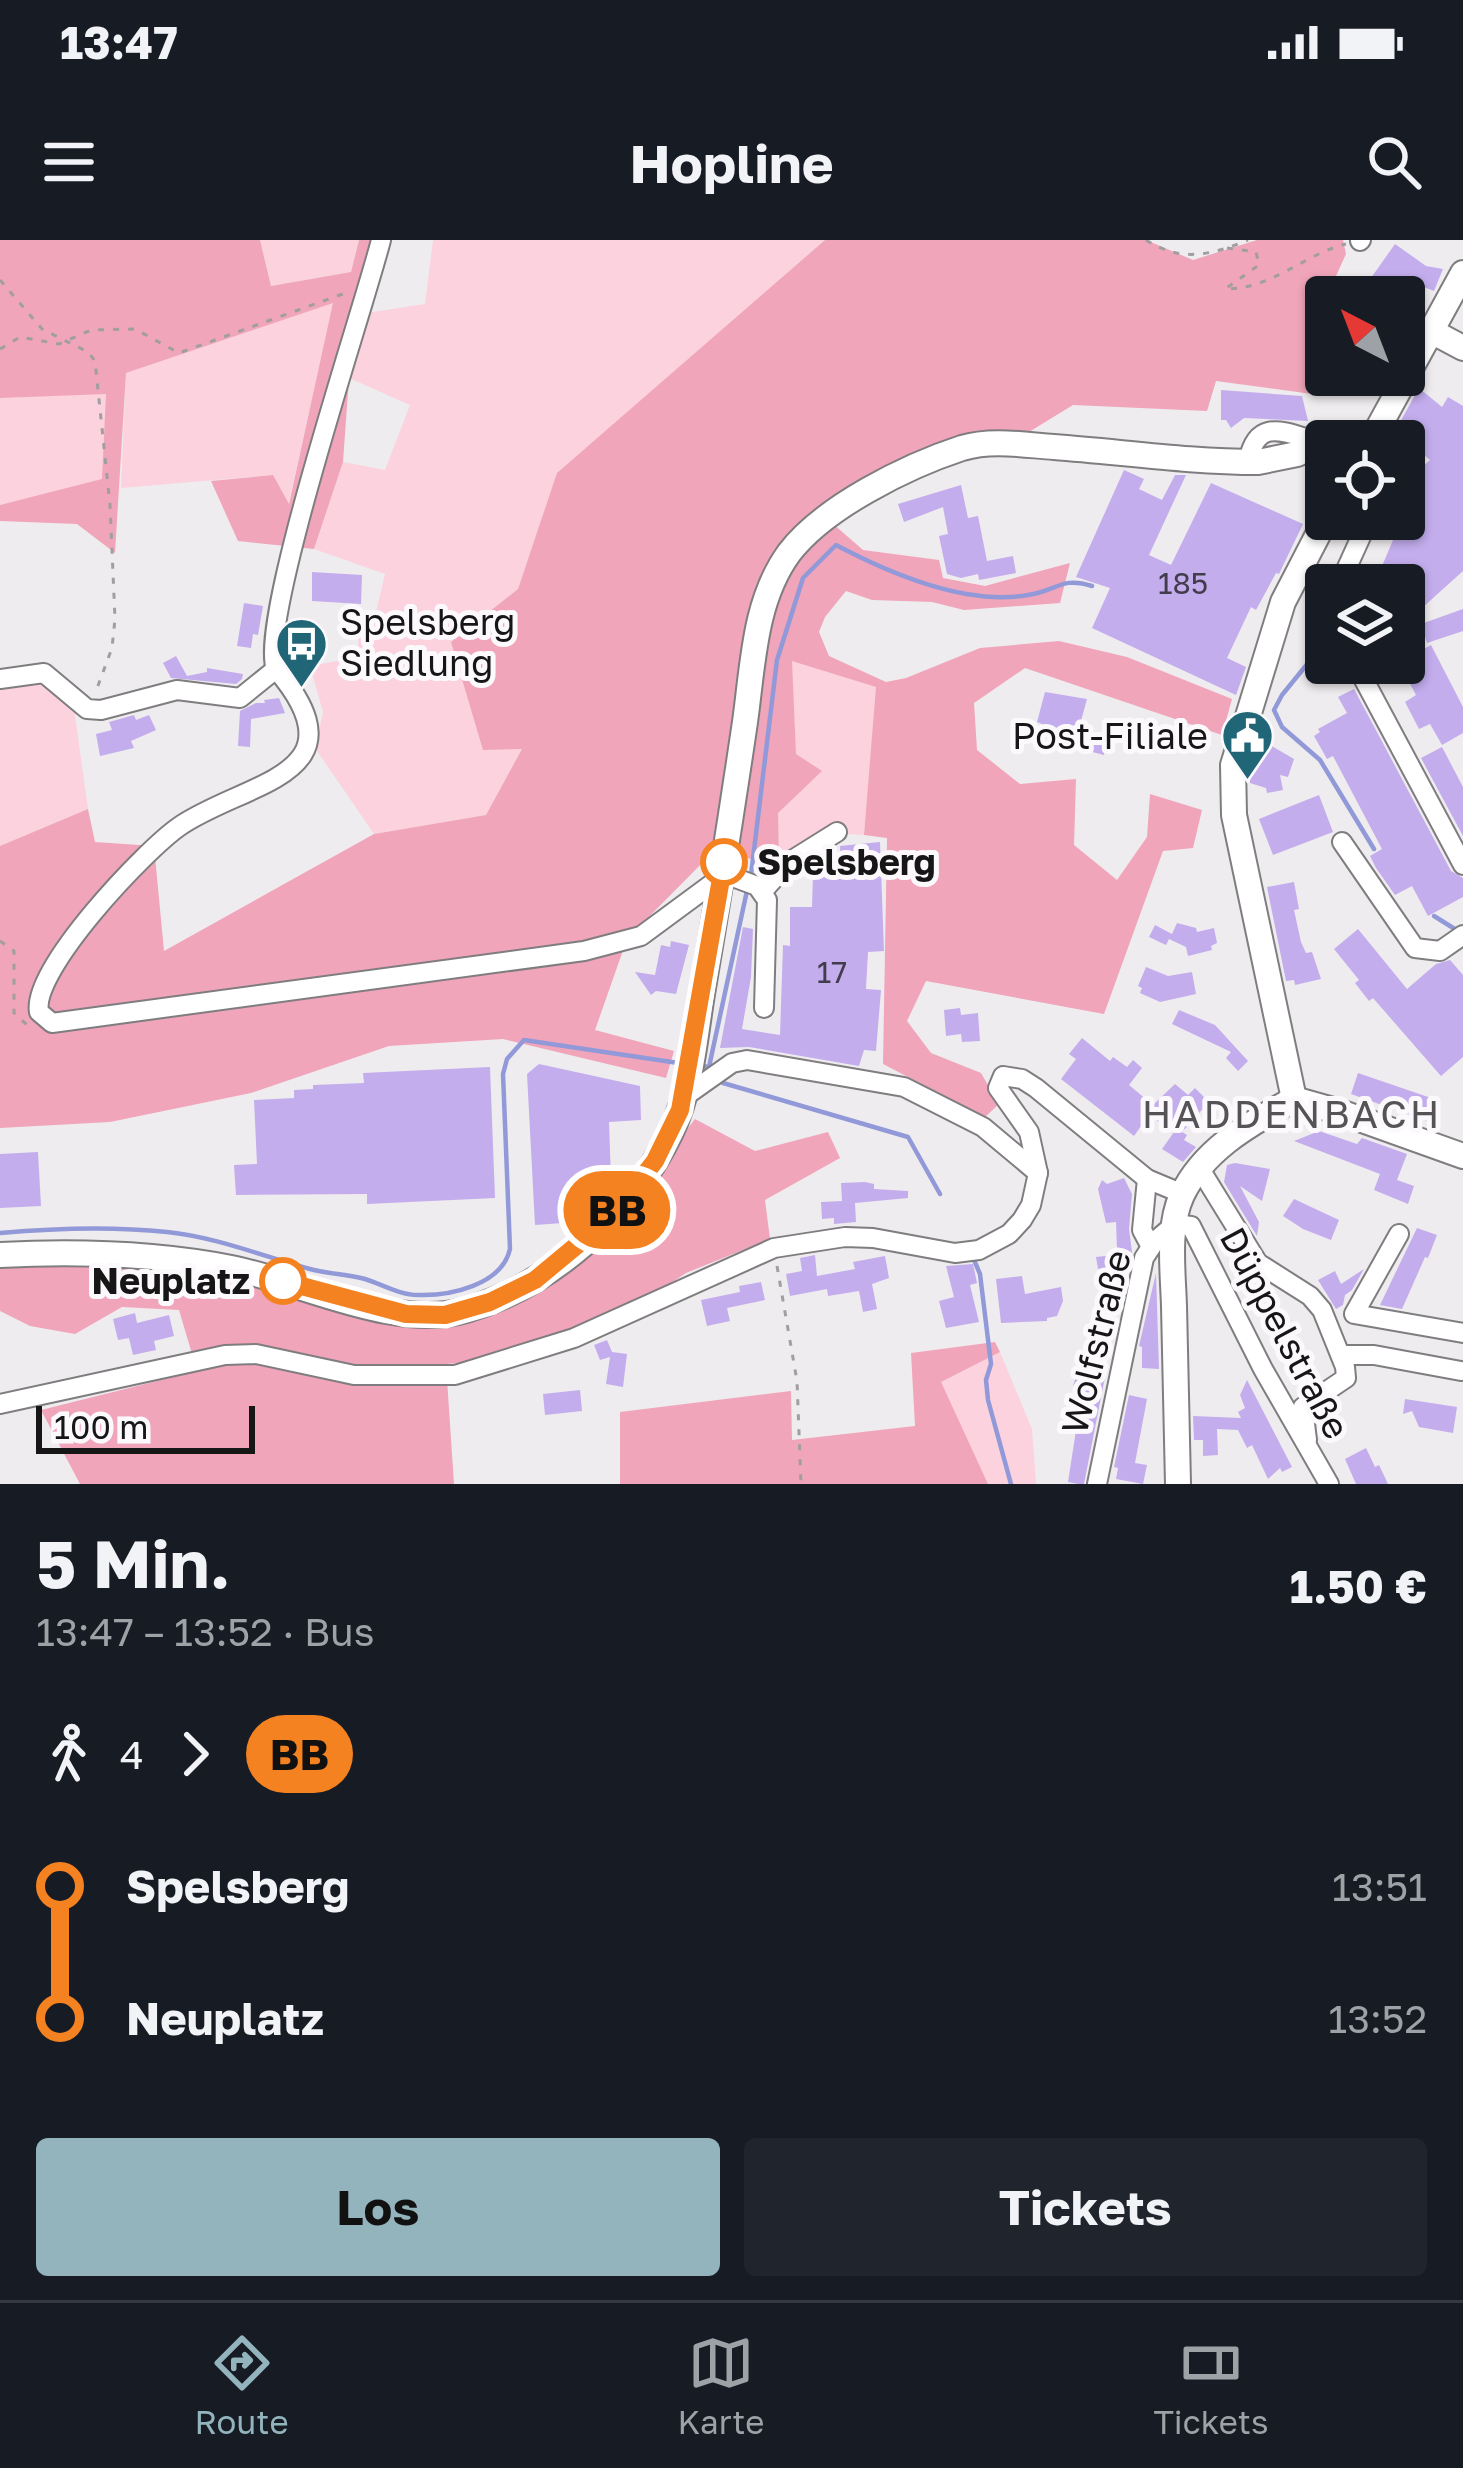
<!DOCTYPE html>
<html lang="de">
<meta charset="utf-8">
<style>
:root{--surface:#171b24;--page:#20242c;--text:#f1f3f6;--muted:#9ea1a6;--line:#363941;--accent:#93b4bd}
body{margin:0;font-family:"Golos Text",sans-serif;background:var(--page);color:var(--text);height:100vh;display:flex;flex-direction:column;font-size:45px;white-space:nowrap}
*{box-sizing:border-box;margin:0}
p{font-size:39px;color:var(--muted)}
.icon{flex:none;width:66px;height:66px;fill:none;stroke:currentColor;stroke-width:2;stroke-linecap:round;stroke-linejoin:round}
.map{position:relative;height:1244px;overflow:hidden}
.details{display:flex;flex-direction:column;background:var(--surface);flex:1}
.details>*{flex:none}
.badge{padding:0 24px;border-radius:39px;font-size:42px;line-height:78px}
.needle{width:78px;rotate:318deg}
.buttons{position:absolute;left:1305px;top:36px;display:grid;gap:24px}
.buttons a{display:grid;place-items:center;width:120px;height:120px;border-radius:12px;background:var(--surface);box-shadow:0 3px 9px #0004;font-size:60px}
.scale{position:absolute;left:36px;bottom:30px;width:219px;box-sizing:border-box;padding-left:12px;border:6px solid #171617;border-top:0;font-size:33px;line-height:42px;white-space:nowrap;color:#171617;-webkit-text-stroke:9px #fcf9fd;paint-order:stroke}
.map>.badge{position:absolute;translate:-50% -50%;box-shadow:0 0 0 6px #fff}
.legs{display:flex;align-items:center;gap:18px;height:132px;padding:0 36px;font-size:39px}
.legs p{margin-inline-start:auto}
.overview{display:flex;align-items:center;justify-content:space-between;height:204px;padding:0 36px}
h1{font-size:66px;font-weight:700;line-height:90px}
.action{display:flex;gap:24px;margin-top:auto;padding:24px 36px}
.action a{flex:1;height:138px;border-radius:12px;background:var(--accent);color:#111;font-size:48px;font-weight:700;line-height:138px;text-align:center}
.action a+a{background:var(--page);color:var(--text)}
ul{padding:0 36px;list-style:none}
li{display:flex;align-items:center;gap:42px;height:132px;font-size:45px}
li i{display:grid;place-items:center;width:18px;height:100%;margin:0 15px;background:currentColor}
li i::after{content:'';width:30px;height:30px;margin:-15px;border:9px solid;border-radius:50%;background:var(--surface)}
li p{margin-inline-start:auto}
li:first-child i{background:linear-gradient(#0000 50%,currentColor 0)}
li:last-child i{background:linear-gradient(currentColor 50%,#0000 0)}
.status{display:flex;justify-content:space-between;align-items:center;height:84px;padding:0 60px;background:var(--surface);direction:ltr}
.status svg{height:33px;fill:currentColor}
header{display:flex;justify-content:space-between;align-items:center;height:156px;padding:0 36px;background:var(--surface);font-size:54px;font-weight:700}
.dock{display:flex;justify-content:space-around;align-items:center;height:168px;border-top:3px solid var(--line);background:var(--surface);font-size:33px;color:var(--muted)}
.dock a{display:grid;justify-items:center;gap:6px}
.dock .active{color:var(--accent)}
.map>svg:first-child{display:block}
.green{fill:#fbd2dd}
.forest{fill:#f0a5ba}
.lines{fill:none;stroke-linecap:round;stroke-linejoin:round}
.stream{stroke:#9299d8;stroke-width:4.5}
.building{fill:#c3aded}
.minor-casing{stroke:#7f7d80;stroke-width:22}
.major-casing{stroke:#7f7d80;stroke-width:28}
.path{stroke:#a09ea0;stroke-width:3;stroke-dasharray:6 9;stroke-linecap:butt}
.minor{stroke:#fff;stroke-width:18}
.major{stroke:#fff;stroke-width:24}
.line-1-casing{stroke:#fff;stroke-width:27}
.line-1{stroke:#f58220;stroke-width:18}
.stop-1-dot{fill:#fff;stroke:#f58220;stroke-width:6}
.labels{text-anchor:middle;stroke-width:10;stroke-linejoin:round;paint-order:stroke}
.number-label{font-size:30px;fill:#423c4c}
.poi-label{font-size:36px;fill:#171617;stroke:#fcf9fd;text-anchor:start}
.stop-label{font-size:36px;font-weight:bold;fill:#171617;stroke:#fcf9fd;text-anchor:start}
.street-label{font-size:36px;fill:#171617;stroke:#fcf9fd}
.neighbourhood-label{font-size:39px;letter-spacing:3px;fill:#555355;stroke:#fcf9fd}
</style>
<div class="status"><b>13:47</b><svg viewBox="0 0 49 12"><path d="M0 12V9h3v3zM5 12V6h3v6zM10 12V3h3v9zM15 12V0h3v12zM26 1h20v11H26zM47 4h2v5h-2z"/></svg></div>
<header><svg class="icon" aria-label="menu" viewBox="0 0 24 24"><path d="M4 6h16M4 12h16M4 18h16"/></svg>Hopline<svg class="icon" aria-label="search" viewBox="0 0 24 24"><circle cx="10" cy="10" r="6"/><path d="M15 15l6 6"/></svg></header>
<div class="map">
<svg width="1463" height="1244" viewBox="0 0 1463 1244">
<rect width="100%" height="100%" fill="#efecef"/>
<g class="green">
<path d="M260,0H359L351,32L271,46Z"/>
<path d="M433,0H825L558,233L518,349L451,402L523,508L486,575L374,594L315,508L323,472L310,426L359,417L357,376H375L385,334L314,309L343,222L385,230L410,165L349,138L366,73L425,64Z"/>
<path d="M334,62L288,266L272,235L121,248L126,133Z"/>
<path d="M107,153L103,240L0,265V158Z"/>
<path d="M791,420L877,446L864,595L827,593L779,625L777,573L821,531L796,514Z"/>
<path d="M38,438L74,468L88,569L0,606V443Z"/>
<path d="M1000,1112L1032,1189L1036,1244H988L940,1142Z"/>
</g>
<g class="forest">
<path d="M0,0H260L271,46L351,32L359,0H375L349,138L343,222L314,309L238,301L211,241L273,235L289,264L333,63L126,133L115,313L77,284L0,281V265L102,239L106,154L0,158Z"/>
<path d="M825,0H1146L1193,20L1257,0H1343L1346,14L1307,100L1312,154L1216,141L1207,171L1073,165L1024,195L952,197L816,269L863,310L939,320L943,338L985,346L1070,323L1060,363L964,370L932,362L872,360L846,351L825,377L819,392L829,416L886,442L906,438L980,408L1059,401L1127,417L1232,459L1222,495L1025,428L974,463L977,510L1020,544L1076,539L1074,605L1117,640L1147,597L1150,554L1202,570L1193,608L1163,611L1104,774L926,741L907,781L931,813L981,833L999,864L985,877L883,824L887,598L864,595L876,447L792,421L796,514L822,531L778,573L779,625L714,611L627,699L595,790L674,811L666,838L503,799L389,806L251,853L110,882L0,888V606L88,569L95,602L154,606L164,711L374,594L486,575L522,509L483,510L451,402L518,349L557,233Z"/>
<path d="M695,879L755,911L828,892L840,918L765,960L770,999L686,1033L631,1070L513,1119L446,1124L454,1244H80L41,1170L197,1131L179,1070L122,1067L75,1094L30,1086L0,1071V1020L125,1021L468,1081L543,1048L604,996Z"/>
<path d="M995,1102L1000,1112L941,1142L988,1244H620V1172L791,1151L792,1200L915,1186L911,1113Z"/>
</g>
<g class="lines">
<g class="stream">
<path d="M1326,401L1282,455L1274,470L1282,487L1320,520L1374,609"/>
<path d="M751,635L777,420L803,338L836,305C889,333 966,366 1028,355C1057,351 1061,336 1092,346"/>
<path d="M1434,676L1458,691"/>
<path d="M703,826L709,827L748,646"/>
<path d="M719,838L723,843L908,897L940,954"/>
<path d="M0,993C55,988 111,986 167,992C216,997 262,1016 310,1029C328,1034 347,1034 365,1039C381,1044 400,1055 418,1055C450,1056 502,1045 510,1009L503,834L507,819L524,800L685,824"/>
<path d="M974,1020L980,1034L991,1124L986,1140L988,1160L1011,1244"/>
</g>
</g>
<g class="building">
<path d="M1395,4L1426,26L1443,29L1434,51L1401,38L1391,52L1371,38Z"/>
<path d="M1419,148L1442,167L1448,157L1463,166V331L1422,368L1404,363V345H1384L1382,326L1396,293L1383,279H1404V243L1430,220L1395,191Z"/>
<path d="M1221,150L1302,156L1308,181L1244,178L1231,188L1226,180H1221Z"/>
<path d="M1124,230L1144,239L1139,249L1162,260L1175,235H1186L1149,315L1171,325L1211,243L1303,284L1279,334L1276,333L1256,370L1251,367L1227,418L1246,427L1236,455L1092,388L1110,348L1076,337Z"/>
<path d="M961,245L968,278L978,276L987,321L1013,316L1016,333L979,340L978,334L961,338L947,334L939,296L948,294L943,267L904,282L898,264Z"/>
<path d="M312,332L362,335L361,364L312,361Z"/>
<path d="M244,363L263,366L258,395L253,394L251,408L237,406Z"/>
<path d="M1463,369V391L1427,403L1421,384Z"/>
<path d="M1431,405L1463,467V493L1442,505L1430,484L1419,489L1405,462L1416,455L1399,423Z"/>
<path d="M176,416L187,436L207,432V428L243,434L242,439L236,444L171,438L163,423Z"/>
<path d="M1354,449L1451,631L1463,638V657L1428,676L1412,646L1395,655L1376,628L1370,616L1382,609L1333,516L1327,519L1314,496L1320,492L1318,489L1347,473L1338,457Z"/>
<path d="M1045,452L1087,459L1079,488L1107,500L1104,515L1077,508L1079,500L1053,493L1054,489L1037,482Z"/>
<path d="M279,458L285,473L251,479L250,507L238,506L240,471L256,463H265L264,460Z"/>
<path d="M134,475L136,480L149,475L156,490L131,501L134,508L100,516L96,494L112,490L109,482Z"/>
<path d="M1259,498L1271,501L1270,505L1294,519L1288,537L1280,535L1283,550L1267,553L1266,548L1250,543V526Z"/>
<path d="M1442,507L1463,547V596L1421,518Z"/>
<path d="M1319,555L1333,592L1273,615L1259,579Z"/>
<path d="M880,602L884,711L868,712L866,749L881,750L876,811L864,810L859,826L749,807L720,808L743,687L753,689L751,737L742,789L780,795L783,705L790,706V667H812L813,632H841L840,606Z"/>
<path d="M1294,642L1299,669L1294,670L1301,702L1306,713L1312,712L1321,739L1295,745L1294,740L1286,741L1267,647Z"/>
<path d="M1177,683L1196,688L1197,692L1214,688L1217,703L1211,706L1212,710L1188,716L1186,707L1169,699L1166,705L1149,697L1155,685L1172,694Z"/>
<path d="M1358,689L1407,749L1436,724L1450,720L1463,735V817L1441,836L1373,758L1369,761L1355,743L1359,740L1334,709Z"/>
<path d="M671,701L689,705L676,754L656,751L651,755L635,732L655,735L661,705L670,707Z"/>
<path d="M1146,727L1168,736L1192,732L1196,754L1160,762L1140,753L1142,748L1138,746Z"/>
<path d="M960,768L961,775L978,773L980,801L962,802L961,794L946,796L944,770Z"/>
<path d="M1179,770L1215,785L1248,821L1238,831L1226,818L1231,812L1172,784Z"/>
<path d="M1082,798L1110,821L1113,817L1127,827L1133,820L1142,828L1129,845L1153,865L1175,844L1188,855L1195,848L1209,862L1182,892L1187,895L1184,900L1196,907L1183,922L1162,909L1174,892L1149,875L1134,896L1061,839L1076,819L1069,814Z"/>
<path d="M539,824L640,846L641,880L609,882L611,939L589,940L590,960L562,961L563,983L535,985L527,834Z"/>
<path d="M490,827L495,958L367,964V954L236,955L234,925L257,924L254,860L294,858V850L313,849V845L364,843L363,833Z"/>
<path d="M1358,833L1434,859L1427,881L1351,854Z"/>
<path d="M1319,891L1357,904L1362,898L1407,914L1397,940L1414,946L1408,964L1374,950L1380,934L1294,901Z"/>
<path d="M38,912L41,966L0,968V914Z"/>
<path d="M1235,923L1270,929L1262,961L1240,946L1259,982L1257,996L1224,942L1227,925Z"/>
<path d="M1124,938L1132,954L1129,989L1132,1012L1121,1063L1110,1060L1113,1048L1102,1045L1106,1028L1098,1029L1096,1017L1114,1015L1117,1010L1116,982L1106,983L1098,949L1102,940L1107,944Z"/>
<path d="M865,942L874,944V949L908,951V958L855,963L856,982L834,984V978L822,979L821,962L842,961L841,943Z"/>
<path d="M1294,959L1339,980L1331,1000L1303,989L1283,976Z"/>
<path d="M1417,988L1437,995L1428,1018L1425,1017L1402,1069L1380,1065Z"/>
<path d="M815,1015L817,1036L855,1029L853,1022L885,1016L889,1038L872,1044L877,1069L863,1072L859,1051L828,1056L827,1049L790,1056L786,1034L802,1031L800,1018Z"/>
<path d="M973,1024L977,1043L970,1045L979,1082L946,1088L939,1061L954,1057L946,1026Z"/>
<path d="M1364,1029L1352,1050L1345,1055L1343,1065L1336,1069L1318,1040L1335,1031L1341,1044Z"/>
<path d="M1156,1033L1159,1129L1142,1128V1107L1139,1106Z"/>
<path d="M1022,1036L1025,1054L1061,1047L1063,1061L1057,1076L1047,1078V1081L1001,1083L996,1039Z"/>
<path d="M761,1042L765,1060L727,1068L730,1081L707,1086L701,1060L740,1052L739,1046Z"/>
<path d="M135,1073L137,1083L169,1075L174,1096L154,1101L156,1110L133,1115L129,1098L118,1100L113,1079Z"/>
<path d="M607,1100L612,1112L627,1114L623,1147L606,1144L610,1117L600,1120L594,1105Z"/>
<path d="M1084,1112L1097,1115L1095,1130L1106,1132L1084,1244H1078L1068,1242L1081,1158L1077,1157L1079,1148L1073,1146Z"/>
<path d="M1247,1140L1292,1227L1282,1232L1280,1228L1268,1239L1252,1205L1247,1208L1238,1190L1217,1189L1218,1215L1203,1216V1200H1194L1193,1176L1241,1178L1238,1172L1245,1168L1240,1155Z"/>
<path d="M580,1150L582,1171L545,1175L543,1154Z"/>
<path d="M1129,1155L1147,1159L1135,1223L1147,1225L1143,1244L1116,1239L1118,1228L1114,1227Z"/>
<path d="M1405,1159L1457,1167L1453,1193L1419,1187L1412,1171L1403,1174Z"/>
<path d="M1366,1208L1375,1227L1379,1225L1388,1244H1356L1345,1219Z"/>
</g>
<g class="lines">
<defs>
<g id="minor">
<path d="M381,0C364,68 257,384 276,429C367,536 246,541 180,586C145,610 31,730 39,772L52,783L584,711L641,696L721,637"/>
<path d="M1360,1L1361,0"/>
<path d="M1248,222C1257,174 1287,194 1323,203"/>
<path d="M1339,345L1369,279"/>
<path d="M1355,423L1463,625"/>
<path d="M0,439L44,433L87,469L101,470L177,450L240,458L276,429"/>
<path d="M1342,602L1415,708L1440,711L1463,695"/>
<path d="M722,633L757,646L767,660L764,768"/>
<path d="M763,651L789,622L837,592"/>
<path d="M684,857L732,823L747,820L904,847L983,887L1038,933"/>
<path d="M1200,929L1258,1023L1310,1056L1322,1070L1345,1127L1346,1138L1303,1167L1307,1200"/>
<path d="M1147,939L1142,990L1151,1007"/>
<path d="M1399,994L1354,1074L1463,1093"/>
<path d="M1341,1115H1374L1461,1131"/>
<path d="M0,1164L225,1115L256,1114L354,1135H455L574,1098L774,1008L845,997L873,998L955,1013L979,1010L1009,994L1022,980L1031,965L1038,933L1029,892L998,848L1003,836L1022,839L1036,848L1147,939L1183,954"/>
<path d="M1097,1244L1144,1018L1155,1001L1175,984L1191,986L1263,1129L1329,1244"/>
</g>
<g id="major">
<path d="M1433,92L1463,108"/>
<path d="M1326,201L1349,196L1366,201"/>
<path d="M1371,201L1463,33"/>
<path d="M1294,859L1234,575L1233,525L1283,362L1326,279"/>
<path d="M1294,859L1340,872L1463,916"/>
<path d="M0,1015C78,1011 154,1013 231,1028C303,1042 394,1091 466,1070C552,1045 632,973 671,892C692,848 695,795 703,748C718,659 732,570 745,482C753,425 754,361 789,313C824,267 907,226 962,208C992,199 1024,205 1054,207C1122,212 1190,222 1258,222L1297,214L1326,201"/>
<path d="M1178,1244C1177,1185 1175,1125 1174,1066C1173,1032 1167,987 1182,955C1204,908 1252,883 1294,859"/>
</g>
</defs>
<use href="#minor" class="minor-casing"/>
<use href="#major" class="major-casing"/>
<g class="path">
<path d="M1146,0C1182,23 1211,15 1248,0"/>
<path d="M1227,8L1256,12L1259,25L1225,49C1273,49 1302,15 1346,4"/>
<path d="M0,40L42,89L88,112L95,121L110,265L115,379L112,408L96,451"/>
<path d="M0,109L20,97L59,104L91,90L135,89L179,113L351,51"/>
<path d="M0,701L14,711V773L27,785"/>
<path d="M777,1026L797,1141L801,1244"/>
</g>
<use href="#minor" class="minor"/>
<use href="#major" class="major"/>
</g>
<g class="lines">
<defs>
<path id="line-1" d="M283,1041L406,1074L445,1075L490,1062L535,1040L611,977L655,921L680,870L724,622"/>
</defs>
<use href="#line-1" class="line-1-casing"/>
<use href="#line-1" class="line-1"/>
</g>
<defs>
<symbol id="bus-pin" viewBox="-11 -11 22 30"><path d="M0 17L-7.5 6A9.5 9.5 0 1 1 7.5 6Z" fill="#216677" stroke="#fcf9fd"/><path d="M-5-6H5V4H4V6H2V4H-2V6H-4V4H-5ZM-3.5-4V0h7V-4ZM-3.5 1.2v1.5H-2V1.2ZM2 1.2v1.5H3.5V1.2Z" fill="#fff"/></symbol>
<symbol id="civic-pin" viewBox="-11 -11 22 30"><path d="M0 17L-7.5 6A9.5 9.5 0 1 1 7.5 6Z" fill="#216677" stroke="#fcf9fd"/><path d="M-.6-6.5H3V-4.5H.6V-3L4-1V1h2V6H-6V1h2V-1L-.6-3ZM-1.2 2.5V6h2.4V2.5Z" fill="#fff"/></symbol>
</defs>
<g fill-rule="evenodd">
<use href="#bus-pin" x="272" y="374" width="59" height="81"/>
<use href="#civic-pin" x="1218" y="466" width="59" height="81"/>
</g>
<g class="stop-1-dot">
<circle cx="724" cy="622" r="21"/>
<circle cx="283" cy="1041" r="21"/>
</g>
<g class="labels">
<g class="number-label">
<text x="1183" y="354">185</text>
<text x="832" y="743">17</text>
</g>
<g class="poi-label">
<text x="340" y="395">Spelsberg<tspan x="340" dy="41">Siedlung</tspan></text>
<text x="1208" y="509" text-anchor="end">Post-Filiale</text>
</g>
<g class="stop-label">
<text x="757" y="635">Spelsberg</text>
<text x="250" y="1054" text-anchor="end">Neuplatz</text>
</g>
<g class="street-label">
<text transform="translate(1285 1093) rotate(62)" y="13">Düppelstraße</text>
<text transform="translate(1096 1102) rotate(-76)" y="13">Wolfstraße</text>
</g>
<g class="neighbourhood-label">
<text x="1292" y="888">HADDENBACH</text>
</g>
</g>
</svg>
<div class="buttons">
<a><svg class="needle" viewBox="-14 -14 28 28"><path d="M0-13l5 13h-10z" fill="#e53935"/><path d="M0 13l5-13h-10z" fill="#9ea1a6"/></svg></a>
<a><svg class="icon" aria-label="locate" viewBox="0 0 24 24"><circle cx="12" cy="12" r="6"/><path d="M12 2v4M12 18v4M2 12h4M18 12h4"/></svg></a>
<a><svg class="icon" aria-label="layers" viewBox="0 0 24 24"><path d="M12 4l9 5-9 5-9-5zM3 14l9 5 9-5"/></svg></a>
</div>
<div class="scale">100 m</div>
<b class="badge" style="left:617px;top:970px;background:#f58220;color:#111">BB</b>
</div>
<section class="details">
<div class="overview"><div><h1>5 Min.</h1><p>13:47 – 13:52 · Bus</p></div><b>1.50 €</b></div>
<div class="legs"><svg class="icon" aria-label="walk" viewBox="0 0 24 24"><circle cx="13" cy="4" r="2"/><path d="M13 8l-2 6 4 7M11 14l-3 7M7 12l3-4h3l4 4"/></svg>4<svg class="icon" aria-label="forward" viewBox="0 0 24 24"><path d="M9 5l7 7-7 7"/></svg><b class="badge" style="background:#f58220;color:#111">BB</b></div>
<ul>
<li><i style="color:#f58220"></i><b>Spelsberg</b><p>13:51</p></li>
<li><i style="color:#f58220"></i><b>Neuplatz</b><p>13:52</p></li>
</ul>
<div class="action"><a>Los</a><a>Tickets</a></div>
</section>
<nav class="dock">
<a class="active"><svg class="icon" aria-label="directions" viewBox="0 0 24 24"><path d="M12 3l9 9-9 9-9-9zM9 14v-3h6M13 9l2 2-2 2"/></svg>Route</a>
<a><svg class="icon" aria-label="map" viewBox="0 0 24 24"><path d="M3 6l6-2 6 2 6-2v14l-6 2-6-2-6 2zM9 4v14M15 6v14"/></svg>Karte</a>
<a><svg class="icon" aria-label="tickets" viewBox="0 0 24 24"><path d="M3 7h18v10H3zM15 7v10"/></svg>Tickets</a>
</nav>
